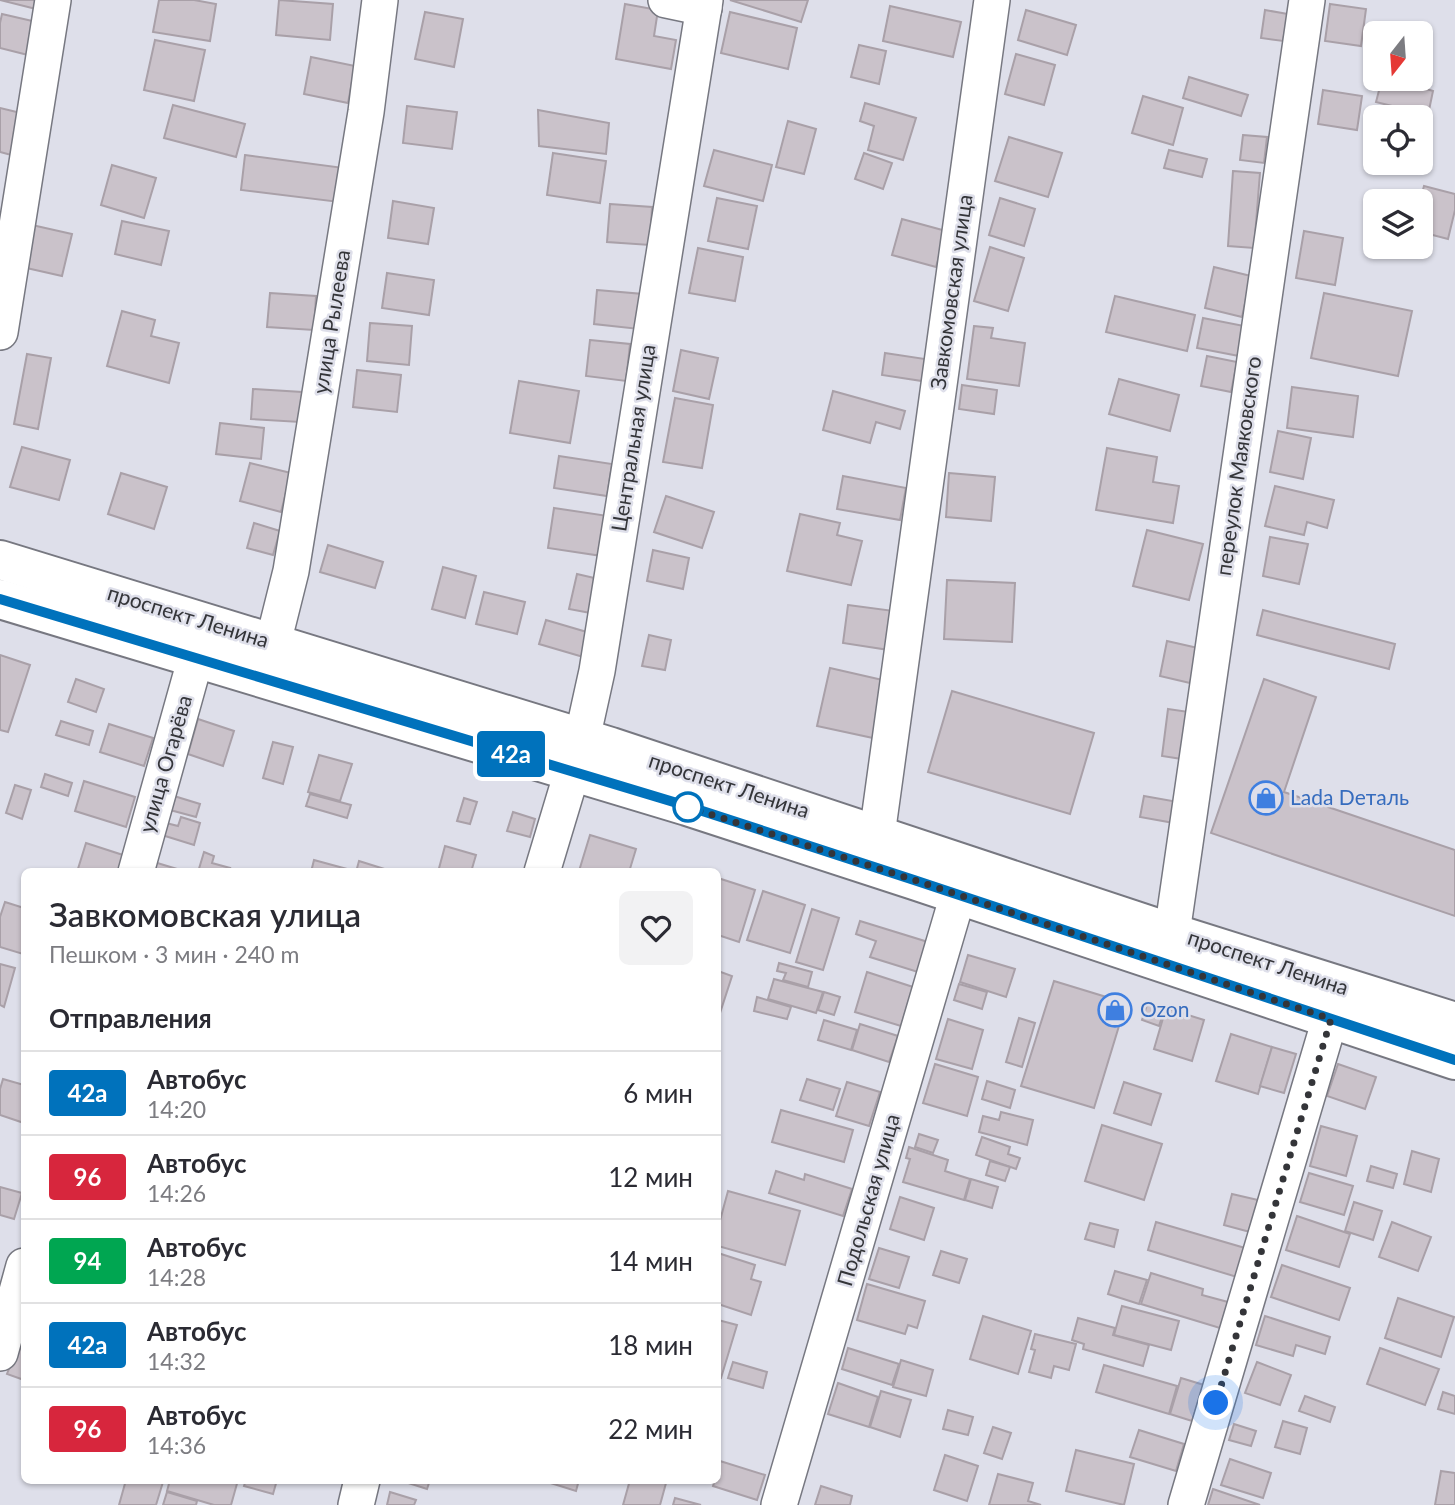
<!DOCTYPE html>
<html lang="ru">
<meta charset="utf-8">
<style>
:root{--surface:#fff;--page:#f2f2f3;--text:#2b2b33;--muted:#7c7c81;--line:#e1e1e2}
body{margin:0;font-family:Lato,sans-serif;background:var(--page);color:var(--text);height:100vh;display:flex;flex-direction:column;font-size:26px;white-space:nowrap}
*{box-sizing:border-box;margin:0}
p{font-size:23px;color:var(--muted)}
.icon{flex:none;width:38px;height:38px;fill:none;stroke:currentColor;stroke-width:2;stroke-linecap:round;stroke-linejoin:round}
.map{position:relative;flex:1;overflow:hidden}
.drawer{position:absolute;left:21px;top:868px;width:700px;height:616px;display:flex;flex-direction:column;background:var(--surface);border-radius:10px;box-shadow:0 2px 5px #0004}
.drawer>*{flex:none}
.badge{padding:0 14px;border-radius:5px;font-size:24px;line-height:46px}
.needle{width:46px;rotate:197deg}
.controls{position:absolute;left:1363px;top:21px;display:grid;gap:14px}
.controls a{display:grid;place-items:center;width:70px;height:70px;border-radius:10px;background:var(--surface);box-shadow:0 2px 5px #0004;font-size:35px}
.you{position:absolute;width:35px;height:35px;margin:-18px;border:5px solid #fff;border-radius:50%;background:#1a73e8;box-shadow:0 0 0 10px #1a73e833}
.map>.badge{position:absolute;translate:-50% -50%;box-shadow:0 0 0 4px #fff}
h2{padding:0 28px;font-size:26px;line-height:63px}
.round{display:grid;place-items:center;flex:none;width:74px;height:74px;border-radius:10px;background:var(--page)}
.overview{display:flex;align-items:center;justify-content:space-between;height:119px;padding:0 28px}
h1{font-size:33px;font-weight:600;line-height:52px}
ul{padding:0;list-style:none}
li{display:flex;align-items:center;gap:21px;height:84px;padding:0 28px;border-top:2px solid var(--line)}
li div{flex:1}
li b{display:block;font-size:26px}
li em{font-style:normal}
li .badge{min-width:77px;font-weight:700;text-align:center}
.map>svg:first-child{display:block}
.building{fill:#cac2ca;stroke:#a9a0a8;stroke-width:2}
.lines{fill:none;stroke-linecap:round;stroke-linejoin:round}
.minor-casing{stroke:#777881;stroke-width:38}
.secondary-casing{stroke:#777881;stroke-width:42}
.minor{stroke:#fff;stroke-width:35}
.secondary{stroke:#fff;stroke-width:38}
.line-casing{stroke:#fff;stroke-width:16}
.line{stroke:#0072bc;stroke-width:10}
.walk{stroke:#343539;stroke-width:7;stroke-dasharray:0 12.6}
.stop-dot{fill:#fff;stroke:#0072bc;stroke-width:3.5}
.labels{text-anchor:middle;stroke-width:5;stroke-linejoin:round;paint-order:stroke}
.street-label{font-size:21px;fill:#343539;stroke:#dedfea}
.shop-label{font-size:21px;fill:#366cbe;stroke:#dedfea;text-anchor:start}
</style>
<div class="map">
<svg width="1455" height="1505" viewBox="0 0 1455 1505">
<rect width="100%" height="100%" fill="#dedfea"/>
<g class="building">
<path d="M0,0H38L36,9Z"/>
<path d="M159,0H194L216,4L210,41L153,32Z"/>
<path d="M279,0L333,4L330,40L276,35Z"/>
<path d="M730,0H808L801,22Z"/>
<path d="M625,4L658,10L654,36L676,40L671,69L616,59Z"/>
<path d="M1330,4L1366,9L1361,46L1325,41Z"/>
<path d="M890,6L961,22L953,57L883,41Z"/>
<path d="M1026,10L1076,25L1067,55L1018,40Z"/>
<path d="M1265,10L1288,14L1283,41L1261,38Z"/>
<path d="M425,12L463,19L454,67L415,59Z"/>
<path d="M730,12L797,28L788,69L721,53Z"/>
<path d="M2,14L41,23L32,56L0,48V23Z"/>
<path d="M155,40L205,50L194,101L144,90Z"/>
<path d="M859,45L886,51L879,84L851,77Z"/>
<path d="M1016,54L1055,65L1044,105L1005,94Z"/>
<path d="M311,57L355,66L348,103L304,94Z"/>
<path d="M1421,70L1427,71L1423,88L1433,91L1428,115L1376,102L1382,79L1408,85L1410,79H1421Z"/>
<path d="M1189,77L1248,95L1241,116L1183,98Z"/>
<path d="M1323,90L1362,96L1357,130L1318,124Z"/>
<path d="M1143,96L1183,108L1173,145L1132,133Z"/>
<path d="M865,103L916,118L903,160L868,150L874,126L860,121Z"/>
<path d="M173,105L245,124L236,157L164,138Z"/>
<path d="M407,106L457,112L452,149L403,143Z"/>
<path d="M0,108L25,114L15,156L0,152Z"/>
<path d="M538,110L609,123L606,154L539,146Z"/>
<path d="M788,121L816,129L804,174L776,167Z"/>
<path d="M1243,135L1267,137L1264,163L1240,160Z"/>
<path d="M1009,137L1062,153L1048,197L995,181Z"/>
<path d="M714,150L772,165L763,201L704,186Z"/>
<path d="M1169,150L1207,159L1202,177L1164,168Z"/>
<path d="M553,153L606,161L600,203L547,195Z"/>
<path d="M864,153L892,163L883,189L855,179Z"/>
<path d="M245,155L344,168L339,202L241,190Z"/>
<path d="M112,165L156,178L144,218L101,205Z"/>
<path d="M1233,171L1260,173L1254,248L1228,246Z"/>
<path d="M1424,186L1455,194V210L1448,239L1421,232L1420,201Z"/>
<path d="M717,198L757,206L748,249L708,241Z"/>
<path d="M1000,198L1035,209L1024,246L989,235Z"/>
<path d="M393,201L434,208L428,244L388,238Z"/>
<path d="M610,204L652,207L650,245L607,242Z"/>
<path d="M902,219L946,231L936,267L892,255Z"/>
<path d="M122,221L169,231L161,265L115,254Z"/>
<path d="M32,225L72,234L62,276L22,267Z"/>
<path d="M1304,231L1343,238L1335,285L1296,278Z"/>
<path d="M990,247L1024,258L1008,311L974,301Z"/>
<path d="M698,248L743,257L735,301L689,293Z"/>
<path d="M1214,267L1251,276L1242,317L1205,308Z"/>
<path d="M387,273L434,280L429,315L382,308Z"/>
<path d="M597,290L643,294L639,329L594,324Z"/>
<path d="M270,293L316,296L314,330L267,327Z"/>
<path d="M1324,293L1412,311L1398,376L1311,358Z"/>
<path d="M1115,296L1195,315L1187,351L1106,332Z"/>
<path d="M122,311L155,320L151,336L179,343L169,383L107,366Z"/>
<path d="M1203,318L1244,326L1239,356L1197,348Z"/>
<path d="M370,323L412,326L409,365L367,361Z"/>
<path d="M974,326L993,328L991,338L1025,343L1019,386L967,379Z"/>
<path d="M590,340L630,344L626,381L586,376Z"/>
<path d="M681,350L718,358L709,399L673,391Z"/>
<path d="M885,353L925,359L922,381L882,375Z"/>
<path d="M27,354L51,358L38,429L14,424Z"/>
<path d="M1207,356L1237,362L1231,392L1201,386Z"/>
<path d="M357,370L401,375L397,412L353,407Z"/>
<path d="M1119,379L1179,395L1170,431L1109,414Z"/>
<path d="M519,381L579,391L570,443L510,433Z"/>
<path d="M962,385L997,390L994,414L959,409Z"/>
<path d="M1292,387L1358,396L1353,437L1287,428Z"/>
<path d="M253,389L302,392L300,422L251,419Z"/>
<path d="M833,391L905,411L900,429L876,422L870,443L823,430Z"/>
<path d="M675,398L713,405L702,468L663,462Z"/>
<path d="M220,423L264,428L261,459L216,454Z"/>
<path d="M1278,431L1311,438L1303,479L1270,472Z"/>
<path d="M22,447L70,460L59,500L10,487Z"/>
<path d="M1107,448L1157,457L1153,482L1179,486L1173,523L1096,510Z"/>
<path d="M559,456L612,464L607,496L554,488Z"/>
<path d="M250,463L291,473L281,512L240,501Z"/>
<path d="M121,473L167,487L154,529L108,514Z"/>
<path d="M949,473L995,477L991,521L946,517Z"/>
<path d="M843,476L906,488L900,520L837,509Z"/>
<path d="M1275,486L1334,500L1327,528L1307,522L1304,535L1265,526Z"/>
<path d="M666,496L714,512L702,548L654,532Z"/>
<path d="M554,508L608,516L602,556L548,548Z"/>
<path d="M800,514L840,523L837,535L862,541L851,585L787,571Z"/>
<path d="M254,523L280,531L273,555L247,548Z"/>
<path d="M1147,530L1203,544L1189,600L1133,586Z"/>
<path d="M1270,537L1308,544L1299,584L1263,576Z"/>
<path d="M328,545L383,562L375,588L320,572Z"/>
<path d="M653,550L689,558L683,589L647,581Z"/>
<path d="M443,567L476,576L465,618L432,609Z"/>
<path d="M577,574L603,580L596,614L569,609Z"/>
<path d="M947,580L1015,583L1012,642L944,639Z"/>
<path d="M484,592L525,602L517,634L476,624Z"/>
<path d="M848,605L894,611L889,650L843,643Z"/>
<path d="M1263,610L1395,644L1389,669L1257,635Z"/>
<path d="M546,620L597,635L590,659L539,644Z"/>
<path d="M649,635L671,640L665,670L642,666Z"/>
<path d="M1167,641L1198,648L1190,683L1160,676Z"/>
<path d="M0,655L30,665L8,732L0,730Z"/>
<path d="M830,668L887,681L873,738L817,726Z"/>
<path d="M76,679L104,689L96,712L68,702Z"/>
<path d="M1264,679L1316,697L1284,792L1455,850V916L1211,833Z"/>
<path d="M952,691L1094,733L1070,814L928,772Z"/>
<path d="M1168,709L1189,712L1182,759L1162,756Z"/>
<path d="M198,719L234,731L223,766L188,754Z"/>
<path d="M61,721L93,731L89,745L56,735Z"/>
<path d="M109,724L153,738L144,766L100,752Z"/>
<path d="M273,742L293,747L283,784L263,778Z"/>
<path d="M319,755L352,764L340,801L308,792Z"/>
<path d="M45,774L72,783L68,796L41,787Z"/>
<path d="M84,781L135,797L126,827L75,811Z"/>
<path d="M15,785L31,790L22,819L6,813Z"/>
<path d="M310,794L351,805L347,818L306,806Z"/>
<path d="M174,796L200,804L196,817L170,810Z"/>
<path d="M1144,796L1178,802L1174,823L1140,817Z"/>
<path d="M464,798L477,802L470,824L457,821Z"/>
<path d="M513,812L535,819L530,837L507,831Z"/>
<path d="M181,817L200,823L194,845L162,835L166,823L178,826Z"/>
<path d="M590,835L636,849L629,872L579,871Z"/>
<path d="M86,843L126,856L121,872H77Z"/>
<path d="M445,846L476,855L471,872H438Z"/>
<path d="M204,852L214,856L212,863L230,868L228,872H198Z"/>
<path d="M314,860L347,869L346,872H311Z"/>
<path d="M359,861L394,872H356Z"/>
<path d="M154,862L187,872H152Z"/>
<path d="M718,878L755,890L739,942L718,935Z"/>
<path d="M763,891L805,905L790,953L747,940Z"/>
<path d="M5,902L24,908L23,954L0,947V917Z"/>
<path d="M812,909L839,918L823,970L796,962Z"/>
<path d="M860,921L928,942L918,972L870,957L876,941L856,934Z"/>
<path d="M968,955L1015,969L1006,997L960,982Z"/>
<path d="M779,963L812,972L808,987L783,980L786,973L777,971Z"/>
<path d="M0,964L15,968L4,1007L0,1005Z"/>
<path d="M718,971L732,976L720,1013L718,1012Z"/>
<path d="M867,972L913,987L901,1026L855,1012Z"/>
<path d="M774,979L823,992L816,1013L768,999Z"/>
<path d="M1054,981L1126,1003L1094,1108L1021,1086Z"/>
<path d="M959,984L987,992L982,1009L954,1000Z"/>
<path d="M824,992L840,997L834,1015L818,1010Z"/>
<path d="M757,997L791,1007L787,1019L754,1011Z"/>
<path d="M1148,1002L1165,1008L1159,1026L1142,1020Z"/>
<path d="M1166,1008L1204,1020L1192,1061L1154,1049Z"/>
<path d="M1019,1018L1035,1023L1022,1067L1006,1062Z"/>
<path d="M948,1019L983,1030L972,1069L936,1059Z"/>
<path d="M824,1020L857,1030L851,1050L818,1040Z"/>
<path d="M860,1024L898,1036L889,1062L852,1050Z"/>
<path d="M1231,1034L1272,1047L1258,1094L1216,1081Z"/>
<path d="M1272,1047L1296,1054L1284,1093L1260,1086Z"/>
<path d="M935,1064L978,1077L967,1116L923,1103Z"/>
<path d="M1338,1064L1376,1077L1365,1109L1327,1096Z"/>
<path d="M3,1079L24,1085V1123L0,1115V1089Z"/>
<path d="M807,1079L840,1089L833,1110L800,1100Z"/>
<path d="M987,1081L1015,1090L1010,1108L982,1099Z"/>
<path d="M847,1082L880,1092L869,1126L836,1116Z"/>
<path d="M1124,1082L1161,1094L1151,1125L1114,1113Z"/>
<path d="M781,1110L853,1130L844,1162L772,1142Z"/>
<path d="M1001,1112L1033,1120L1027,1145L979,1132L983,1116L999,1120Z"/>
<path d="M1102,1125L1162,1144L1144,1200L1085,1181Z"/>
<path d="M1321,1126L1357,1136L1346,1176L1310,1166Z"/>
<path d="M919,1134L938,1140L933,1153L915,1147Z"/>
<path d="M982,1137L1010,1147L1008,1154L1020,1158L1016,1169L976,1155Z"/>
<path d="M909,1147L948,1160L945,1171L970,1179L964,1200L903,1182L910,1159L906,1158Z"/>
<path d="M1412,1151L1439,1159L1431,1192L1404,1184Z"/>
<path d="M990,1161L1010,1167L1005,1181L986,1175Z"/>
<path d="M1371,1166L1397,1174L1393,1188L1367,1181Z"/>
<path d="M776,1171L804,1180L805,1174L852,1189L843,1216L769,1193Z"/>
<path d="M1309,1173L1353,1186L1344,1215L1300,1202Z"/>
<path d="M971,1179L998,1187L992,1208L965,1200Z"/>
<path d="M0,1187L22,1193L14,1219L0,1215Z"/>
<path d="M728,1191L800,1211L785,1265L718,1246V1228Z"/>
<path d="M1232,1194L1258,1200L1250,1232L1224,1225Z"/>
<path d="M900,1197L934,1208L924,1240L890,1229Z"/>
<path d="M1354,1202L1382,1211L1373,1240L1345,1231Z"/>
<path d="M1297,1216L1350,1234L1339,1267L1286,1250Z"/>
<path d="M1156,1222L1245,1248L1237,1277L1148,1250Z"/>
<path d="M1392,1222L1431,1237L1418,1271L1379,1257Z"/>
<path d="M1090,1223L1118,1230L1114,1247L1085,1239Z"/>
<path d="M879,1248L909,1257L899,1288L869,1279Z"/>
<path d="M941,1251L967,1259L959,1283L933,1275Z"/>
<path d="M718,1253L755,1265L751,1279L761,1282L751,1315L718,1304Z"/>
<path d="M1282,1265L1350,1288L1339,1320L1271,1297Z"/>
<path d="M1115,1271L1147,1280L1139,1304L1108,1294Z"/>
<path d="M1151,1273L1203,1289L1202,1295L1228,1302L1220,1328L1141,1304Z"/>
<path d="M867,1284L925,1301L917,1328L908,1325L905,1334L857,1320Z"/>
<path d="M1398,1298L1454,1317L1441,1357L1385,1338Z"/>
<path d="M1122,1306L1179,1321L1171,1350L1114,1335Z"/>
<path d="M983,1316L1031,1331L1018,1374L970,1359Z"/>
<path d="M1265,1316L1330,1337L1325,1354L1296,1345L1293,1356L1256,1345Z"/>
<path d="M1078,1318L1115,1328L1113,1335L1149,1345L1143,1366L1083,1349L1084,1344L1072,1340Z"/>
<path d="M718,1320L737,1325L721,1378L718,1377Z"/>
<path d="M1035,1334L1076,1344L1069,1370L1054,1366L1051,1378L1029,1372L1035,1350L1031,1349Z"/>
<path d="M17,1348L24,1350V1380L7,1374Z"/>
<path d="M848,1348L899,1364L892,1385L842,1369Z"/>
<path d="M1380,1348L1439,1369L1425,1405L1367,1384Z"/>
<path d="M901,1360L933,1370L926,1396L893,1387Z"/>
<path d="M733,1362L767,1372L763,1388L728,1378Z"/>
<path d="M1257,1362L1291,1375L1280,1405L1245,1393Z"/>
<path d="M1104,1365L1177,1386L1169,1414L1096,1392Z"/>
<path d="M1181,1378L1204,1385L1192,1421L1170,1414Z"/>
<path d="M838,1383L878,1397L869,1427L828,1414Z"/>
<path d="M881,1391L911,1400L900,1437L870,1427Z"/>
<path d="M1443,1392L1455,1396V1414L1438,1409Z"/>
<path d="M1305,1396L1335,1407L1330,1422L1299,1411Z"/>
<path d="M948,1410L973,1417L968,1435L943,1429Z"/>
<path d="M1283,1421L1307,1428L1300,1454L1275,1447Z"/>
<path d="M1234,1424L1256,1431L1251,1446L1229,1440Z"/>
<path d="M993,1427L1011,1433L1002,1459L984,1453Z"/>
<path d="M1139,1430L1184,1444L1176,1471L1130,1457Z"/>
<path d="M1076,1450L1134,1464L1124,1505L1066,1491Z"/>
<path d="M945,1455L978,1466L967,1501L934,1490Z"/>
<path d="M1230,1459L1271,1473L1263,1498L1221,1485Z"/>
<path d="M720,1461L765,1475L757,1500L713,1486L715,1480H718V1471Z"/>
<path d="M1441,1471L1455,1473V1505H1435Z"/>
<path d="M998,1474L1033,1483L1028,1501L1041,1505H989Z"/>
<path d="M126,1480H157L163,1482L156,1505H119Z"/>
<path d="M170,1480H238L231,1505H214L167,1491Z"/>
<path d="M246,1480H277L273,1494L244,1486Z"/>
<path d="M399,1480H430L427,1489Z"/>
<path d="M541,1480H579L576,1491Z"/>
<path d="M630,1480H658L666,1483L660,1505H623Z"/>
<path d="M821,1486L852,1496L850,1505H815Z"/>
<path d="M1213,1489L1260,1505H1208Z"/>
<path d="M167,1492L197,1501L196,1505H163Z"/>
<path d="M390,1492L416,1500L414,1505H387Z"/>
<path d="M675,1498L701,1505H673Z"/>
</g>
<g class="lines">
<defs>
<g id="minor">
<path d="M666,0L704,8"/>
<path d="M0,332L53,0"/>
<path d="M273,643L291,571L366,112L380,0"/>
<path d="M877,835L992,0"/>
<path d="M136,872L196,657"/>
<path d="M542,872L582,739L597,671L705,0"/>
<path d="M1172,933L1307,0"/>
<path d="M0,1353L24,1266"/>
<path d="M356,1505L362,1480"/>
<path d="M779,1505L958,895"/>
<path d="M1186,1505L1330,1019"/>
</g>
<g id="secondary">
<path d="M0,560L611,747L1172,933L1455,1022"/>
<path d="M0,599L687,806L914,880L1455,1060"/>
</g>
</defs>
<use href="#minor" class="minor-casing"/>
<use href="#secondary" class="secondary-casing"/>
<use href="#minor" class="minor"/>
<use href="#secondary" class="secondary"/>
</g>
<g class="lines">
<defs>
<path id="line" d="M0,599L687,806L914,880L1455,1060"/>
</defs>
<use href="#line" class="line-casing"/>
<use href="#line" class="line"/>
<path class="walk" d="M688,807L914,880L1331,1019L1216,1403"/>
</g>
<defs>
<symbol id="shop-ring" viewBox="-11 -11 22 22"><circle r="9.5" fill="#dedfea" stroke="#3f7fe0" stroke-width="1.5"/><path d="M-5-2.5h2.3a2.7 3.5 0 0 1 5.4 0H5L5.5 6h-11ZM-1.5-2.5h3a1.5 2.3 0 0 0-3 0Z" fill="#3f7fe0"/></symbol>
</defs>
<g fill-rule="evenodd">
<use href="#shop-ring" x="1247" y="779" width="38" height="38"/>
<use href="#shop-ring" x="1096" y="991" width="38" height="38"/>
</g>
<circle class="stop-dot" cx="688" cy="807" r="14"/>
<g class="labels">
<g class="street-label">
<text transform="translate(952 292) rotate(-82)" y="7">Завкомовская улица</text>
<text transform="translate(332 322) rotate(-81)" y="7">улица Рылеева</text>
<text transform="translate(634 438) rotate(-81)" y="7">Центральная улица</text>
<text transform="translate(1239 466) rotate(-82)" y="7">переулок Маяковского</text>
<text transform="translate(188 617) rotate(17)" y="7">проспект Ленина</text>
<text transform="translate(166 764) rotate(-74)" y="7">улица Огарёва</text>
<text transform="translate(729 786) rotate(18)" y="7">проспект Ленина</text>
<text transform="translate(1268 963) rotate(18)" y="7">проспект Ленина</text>
<text transform="translate(869 1200) rotate(-74)" y="7">Подольская улица</text>
</g>
<g class="shop-label">
<text x="1290" y="805">Lada Dеталь</text>
<text x="1140" y="1017">Ozon</text>
</g>
</g>
</svg>
<div class="controls">
<a><svg class="needle" viewBox="-14 -14 28 28"><path d="M0-13l5 13h-10z" fill="#e53935"/><path d="M0 13l5-13h-10z" fill="#7c7c81"/></svg></a>
<a><svg class="icon" aria-label="locate" viewBox="0 0 24 24"><circle cx="12" cy="12" r="6"/><path d="M12 2v4M12 18v4M2 12h4M18 12h4"/></svg></a>
<a><svg class="icon" aria-label="layers" viewBox="0 0 24 24"><path d="M12 4l9 5-9 5-9-5zM3 14l9 5 9-5"/></svg></a>
</div>
<div class="you" style="left:1216px;top:1403px"></div>
<b class="badge" style="left:511px;top:754px;background:#0072bc;color:#fff">42a</b>
<section class="drawer">
<div class="overview"><div><h1>Завкомовская улица</h1><p>Пешком · 3 мин · 240 m</p></div><a class="round"><svg class="icon" aria-label="heart" viewBox="0 0 24 24"><path d="M12 20l-8-8c-3-5 5-10 8-4 3-6 11-1 8 4z"/></svg></a></div>
<h2>Отправления</h2>
<ul>
<li><span class="badge" style="background:#0072bc;color:#fff">42a</span><div><b>Автобус</b><p>14:20</p></div><em>6 мин</em></li>
<li><span class="badge" style="background:#d7263d;color:#fff">96</span><div><b>Автобус</b><p>14:26</p></div><em>12 мин</em></li>
<li><span class="badge" style="background:#00a651;color:#fff">94</span><div><b>Автобус</b><p>14:28</p></div><em>14 мин</em></li>
<li><span class="badge" style="background:#0072bc;color:#fff">42a</span><div><b>Автобус</b><p>14:32</p></div><em>18 мин</em></li>
<li><span class="badge" style="background:#d7263d;color:#fff">96</span><div><b>Автобус</b><p>14:36</p></div><em>22 мин</em></li>
</ul>
</section>
</div>
